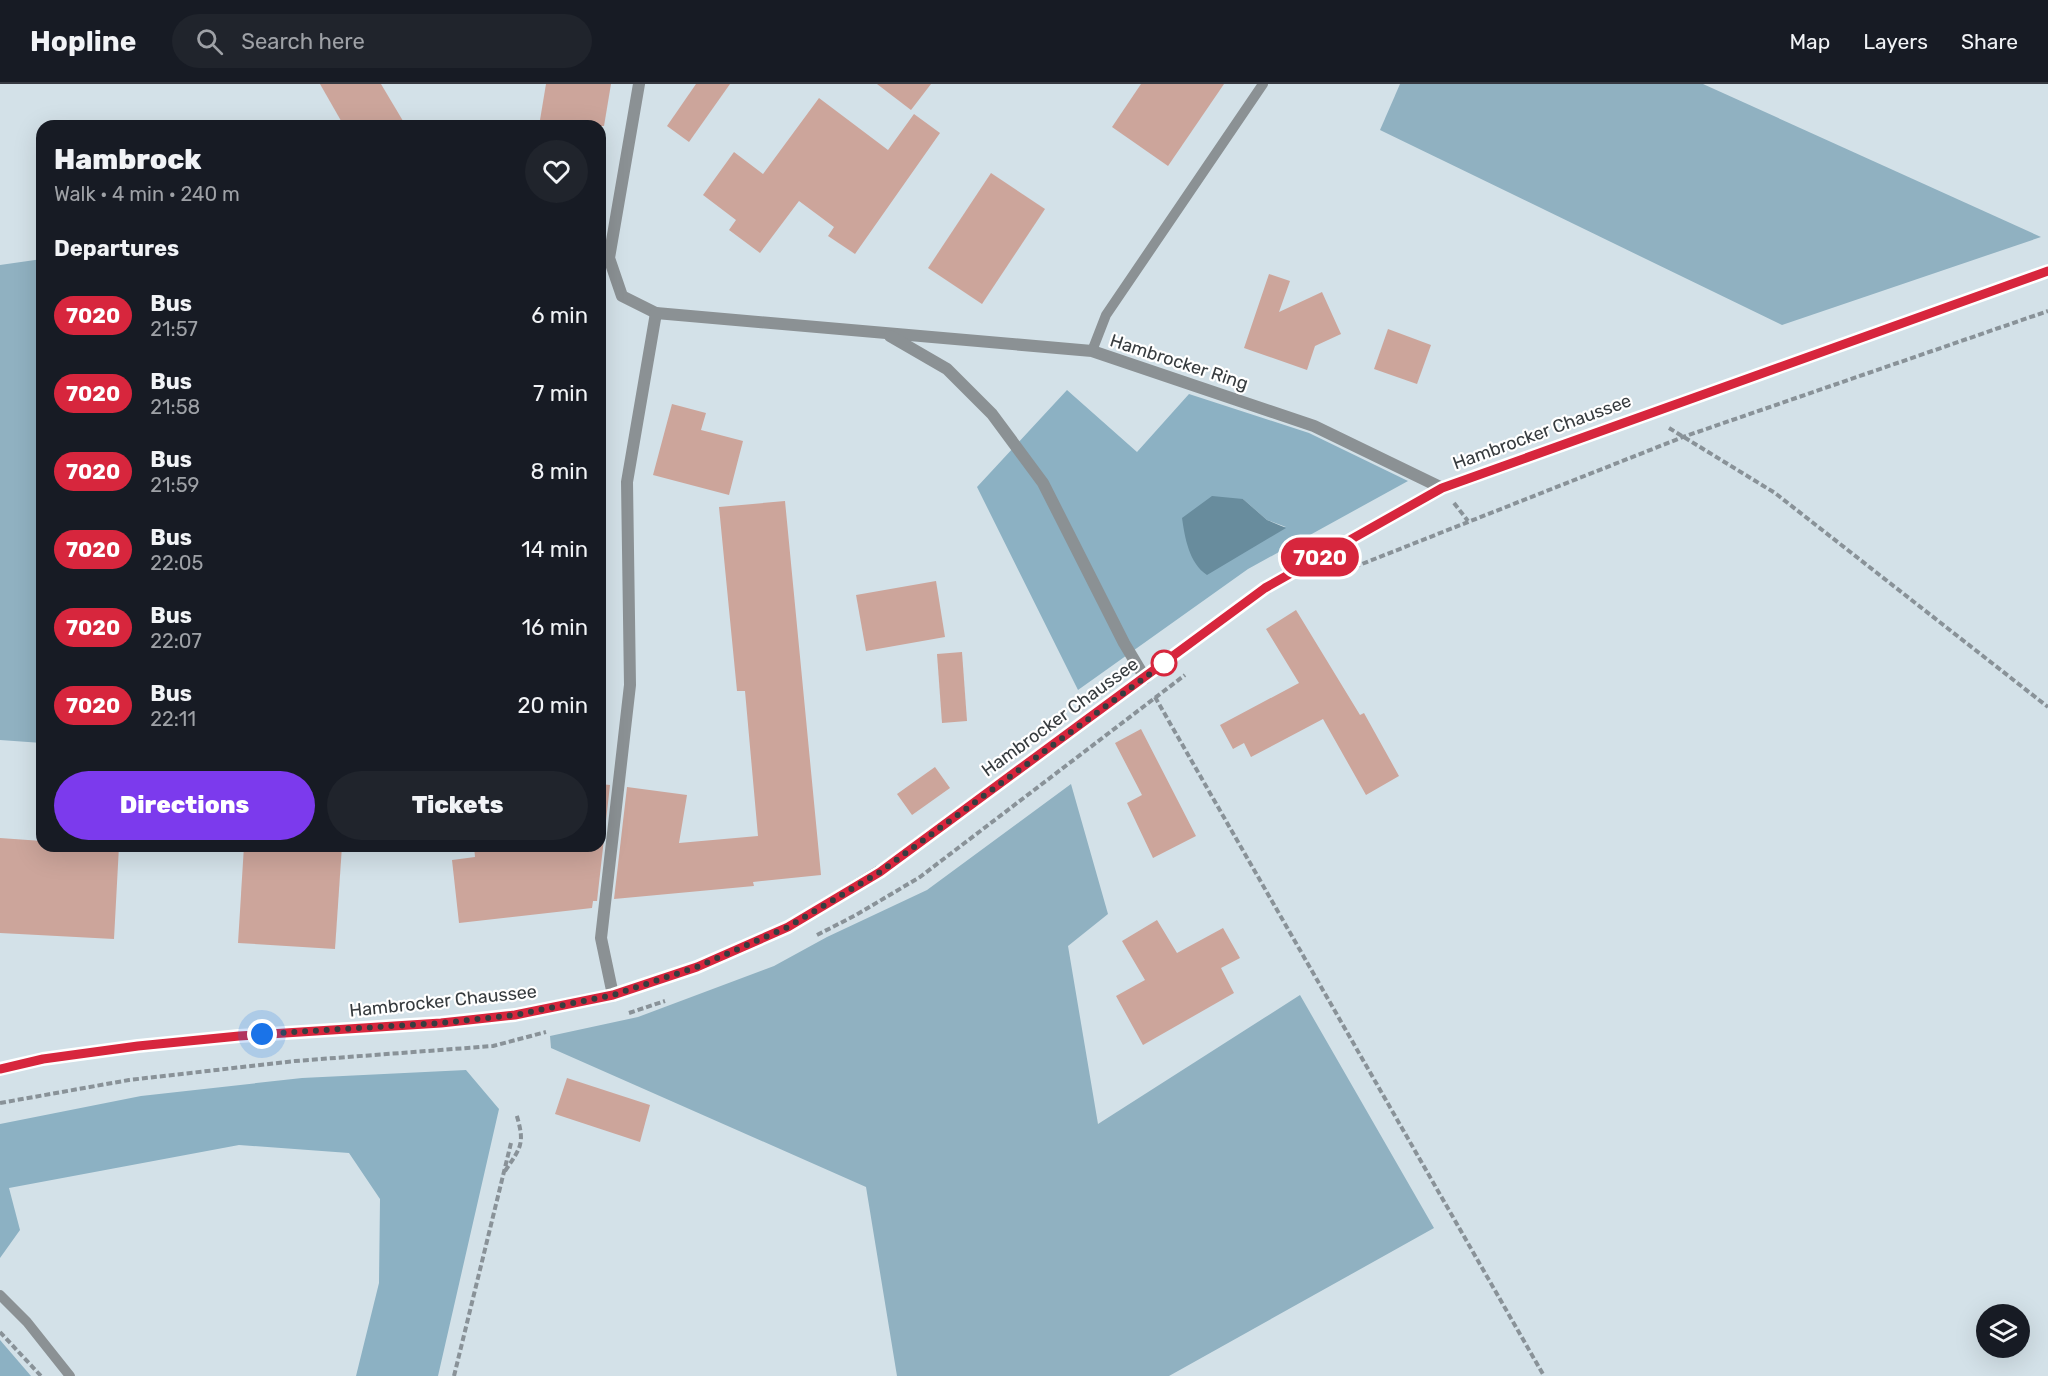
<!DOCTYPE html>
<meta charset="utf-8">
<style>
:root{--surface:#171b24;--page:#20242c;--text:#f1f3f6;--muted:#9ea1a6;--line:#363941;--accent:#7c3aed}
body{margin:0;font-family:Rubik,sans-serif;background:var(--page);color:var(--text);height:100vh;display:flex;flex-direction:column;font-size:22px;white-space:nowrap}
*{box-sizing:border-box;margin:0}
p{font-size:20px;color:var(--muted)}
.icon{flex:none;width:33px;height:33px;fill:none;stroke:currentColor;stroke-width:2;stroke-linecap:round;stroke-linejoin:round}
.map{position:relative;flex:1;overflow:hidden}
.panel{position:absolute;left:36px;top:36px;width:570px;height:732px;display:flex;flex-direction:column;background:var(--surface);border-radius:18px;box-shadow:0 6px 24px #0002}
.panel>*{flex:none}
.badge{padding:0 12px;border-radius:20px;font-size:21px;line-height:39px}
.controls{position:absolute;left:1976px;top:1220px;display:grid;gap:12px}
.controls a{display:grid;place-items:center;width:54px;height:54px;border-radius:50%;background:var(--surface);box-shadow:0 6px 24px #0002;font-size:30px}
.you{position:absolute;width:30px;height:30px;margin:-15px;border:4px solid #fff;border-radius:50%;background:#1a73e8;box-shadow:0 0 0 9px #1a73e833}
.map>.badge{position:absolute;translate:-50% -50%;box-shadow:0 0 0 3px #fff}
h2{padding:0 18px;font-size:22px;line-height:54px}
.round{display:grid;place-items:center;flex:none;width:63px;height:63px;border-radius:32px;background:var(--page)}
.summary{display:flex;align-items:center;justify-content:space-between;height:102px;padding:0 18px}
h1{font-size:28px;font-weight:800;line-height:45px}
.primary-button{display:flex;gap:12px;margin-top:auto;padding:12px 18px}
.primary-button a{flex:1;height:69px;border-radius:36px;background:var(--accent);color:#fff;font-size:24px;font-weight:800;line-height:69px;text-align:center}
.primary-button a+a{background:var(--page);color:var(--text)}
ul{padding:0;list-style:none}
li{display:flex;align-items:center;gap:18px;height:78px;padding:0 18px}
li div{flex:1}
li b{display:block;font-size:22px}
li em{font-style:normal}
li .badge{min-width:66px;font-weight:700;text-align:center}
header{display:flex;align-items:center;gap:36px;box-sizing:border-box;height:84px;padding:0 30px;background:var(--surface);border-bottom:2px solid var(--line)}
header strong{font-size:28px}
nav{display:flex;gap:33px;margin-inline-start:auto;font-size:21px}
.search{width:420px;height:54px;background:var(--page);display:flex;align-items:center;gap:15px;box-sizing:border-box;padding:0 21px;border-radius:33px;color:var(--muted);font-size:22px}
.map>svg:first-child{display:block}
.green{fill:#90b1c1}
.forest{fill:#8cb1c3;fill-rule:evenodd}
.water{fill:#688c9d}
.building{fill:#cca59b}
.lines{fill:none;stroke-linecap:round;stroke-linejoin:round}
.path{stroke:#899298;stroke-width:4;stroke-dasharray:6 3;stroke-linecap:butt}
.lane{stroke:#8b9194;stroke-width:10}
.street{stroke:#8b9194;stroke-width:12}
.secondary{stroke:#646c70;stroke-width:12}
.line-casing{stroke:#fff;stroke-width:14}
.line{stroke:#d7263d;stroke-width:9}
.walk{stroke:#373c3f;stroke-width:6;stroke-dasharray:0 10.8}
.stop-dot{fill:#fff;stroke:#d7263d;stroke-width:3}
.labels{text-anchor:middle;stroke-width:4.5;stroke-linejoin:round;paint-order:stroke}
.street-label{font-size:18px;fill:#373c3f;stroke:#fff}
</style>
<header>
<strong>Hopline</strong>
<div class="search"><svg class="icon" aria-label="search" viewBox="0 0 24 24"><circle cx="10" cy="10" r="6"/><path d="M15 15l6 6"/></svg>Search here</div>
<nav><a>Map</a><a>Layers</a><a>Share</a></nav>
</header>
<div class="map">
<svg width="2048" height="1292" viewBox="0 0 2048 1292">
<rect width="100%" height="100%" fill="#d3e1e8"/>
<g class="green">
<path d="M1400,0H1703L2041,153L1782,241L1380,46Z"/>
<path d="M42,175V659L0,656V181Z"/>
<path d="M1071,700L1108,830L1068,862L1098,1040L1300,911L1434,1144L1169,1292H897L866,1103L551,964L550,952L638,933L774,882L827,853L927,806Z"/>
</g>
<g class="forest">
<path d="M1067,306L1137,368L1189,310L1309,349L1408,397L1248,485L1078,606L977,403ZM1243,415L1267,436L1286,443L1182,435Z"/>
<path d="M466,986L499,1025L438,1292H356L379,1199L380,1115L349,1069L239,1061L9,1104L20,1146L0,1174V1040L141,1012L302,994Z"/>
<path d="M0,1256L31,1292H0Z"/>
</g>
<path class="water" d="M1212,412L1243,415L1267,436L1286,444L1207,491C1189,479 1185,454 1182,434Z"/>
<g class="building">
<path d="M320,0H381L406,42H344Z"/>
<path d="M546,0H611L604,42H539Z"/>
<path d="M696,0H730L689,58L667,42Z"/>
<path d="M877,0H931L911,26Z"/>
<path d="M1141,0H1224L1168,82L1112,43Z"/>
<path d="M819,14L888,66L914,30L940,49L855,170L828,152L834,143L799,117L760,169L729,146L736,136L703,111L734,68L763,90Z"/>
<path d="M991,89L1045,125L982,220L928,184Z"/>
<path d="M1269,190L1290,197L1279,228L1322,208L1341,250L1315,262L1307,286L1244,264Z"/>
<path d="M1388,245L1431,261L1417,300L1374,285Z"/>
<path d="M672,320L706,329L701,346L743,357L729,411L653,391Z"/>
<path d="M785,417L821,791L753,798L754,802L614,815L627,703L687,711L679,759L758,752L745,607H737L719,423Z"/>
<path d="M936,497L945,553L866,567L856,511Z"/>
<path d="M1296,526L1360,631L1364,629L1399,692L1366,711L1323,635L1251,673L1244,659L1233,665L1220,641L1299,599L1266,545Z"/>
<path d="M962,568L967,637L942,639L937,570Z"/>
<path d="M1141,645L1196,752L1153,774L1127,719L1142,711L1115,659Z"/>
<path d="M935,683L950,704L912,731L897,710Z"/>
<path d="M600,700L610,701L597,817H593L592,824L459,839L452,776L475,773L474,762H600Z"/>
<path d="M0,754L42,757V762H119L114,855L0,849Z"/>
<path d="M244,762H342L335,865L238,859Z"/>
<path d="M1157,836L1177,869L1223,844L1240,874L1221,884L1234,909L1143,961L1116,912L1145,896L1122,857Z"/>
<path d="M567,994L650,1021L640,1058L555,1030Z"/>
</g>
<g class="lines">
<g class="path">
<path d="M1669,344L1775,409L2048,623"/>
<path d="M1454,419L1468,437"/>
<path d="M1329,493L1683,353L2048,227"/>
<path d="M1155,613L1544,1292"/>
<path d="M817,851L856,831L920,793L1185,591"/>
<path d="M629,929L665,917"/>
<path d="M0,1019L129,996L295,977L493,962L546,948"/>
<path d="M505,1087C522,1062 525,1059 516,1029"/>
<path d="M0,1248L41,1292"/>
<path d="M454,1292L511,1059"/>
</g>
<g class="lane">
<path d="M1092,267L1106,231L1263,0"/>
<path d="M0,1211L27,1238L70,1292"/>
</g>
<g class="street">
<path d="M639,0L609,174L622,212L656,229L1092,267L1314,342L1442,404"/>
<path d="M890,252L947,285L992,330L1043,399L1124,559L1145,594"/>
<path d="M613,911L601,854L630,601L627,398L656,229"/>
</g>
<path class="secondary" d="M0,985L43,975L138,962L239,952L441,939L515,931L613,911L697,883L788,843L880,787L1265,504L1442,404L2048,187"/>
</g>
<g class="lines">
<defs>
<path id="line" d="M0,985L43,975L138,962L239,952L441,939L515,931L613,911L697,883L788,843L880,788L1265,504L1442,404L2048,187"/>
</defs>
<use href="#line" class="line-casing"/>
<use href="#line" class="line"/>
<path class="walk" d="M262,950L441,939L515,931L613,911L697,883L788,843L880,788L1166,578L1164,579"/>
</g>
<circle class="stop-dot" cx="1164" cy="579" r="12"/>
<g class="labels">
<g class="street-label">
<text transform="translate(1179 278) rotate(18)" y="6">Hambrocker Ring</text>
<text transform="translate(1542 348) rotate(-20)" y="6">Hambrocker Chaussee</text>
<text transform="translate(1060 633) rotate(-36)" y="6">Hambrocker Chaussee</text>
<text transform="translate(443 917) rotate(-6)" y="6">Hambrocker Chaussee</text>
</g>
</g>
</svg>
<div class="controls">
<a><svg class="icon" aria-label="layers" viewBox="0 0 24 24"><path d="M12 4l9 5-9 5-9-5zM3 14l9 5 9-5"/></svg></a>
</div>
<div class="you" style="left:262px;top:950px"></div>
<b class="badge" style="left:1320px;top:473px;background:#d7263d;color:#fff">7020</b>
<section class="panel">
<div class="summary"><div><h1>Hambrock</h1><p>Walk · 4 min · 240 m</p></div><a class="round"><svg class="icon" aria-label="heart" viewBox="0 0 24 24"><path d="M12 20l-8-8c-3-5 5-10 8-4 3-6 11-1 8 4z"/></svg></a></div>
<h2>Departures</h2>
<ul>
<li><span class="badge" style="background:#d7263d;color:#fff">7020</span><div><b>Bus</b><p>21:57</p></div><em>6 min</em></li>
<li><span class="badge" style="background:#d7263d;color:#fff">7020</span><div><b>Bus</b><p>21:58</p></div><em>7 min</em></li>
<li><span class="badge" style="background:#d7263d;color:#fff">7020</span><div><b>Bus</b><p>21:59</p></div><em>8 min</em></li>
<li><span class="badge" style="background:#d7263d;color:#fff">7020</span><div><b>Bus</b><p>22:05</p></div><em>14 min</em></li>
<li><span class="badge" style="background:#d7263d;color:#fff">7020</span><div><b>Bus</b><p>22:07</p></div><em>16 min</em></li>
<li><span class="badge" style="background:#d7263d;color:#fff">7020</span><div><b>Bus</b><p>22:11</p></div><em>20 min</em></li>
</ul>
<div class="primary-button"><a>Directions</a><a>Tickets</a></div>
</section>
</div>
